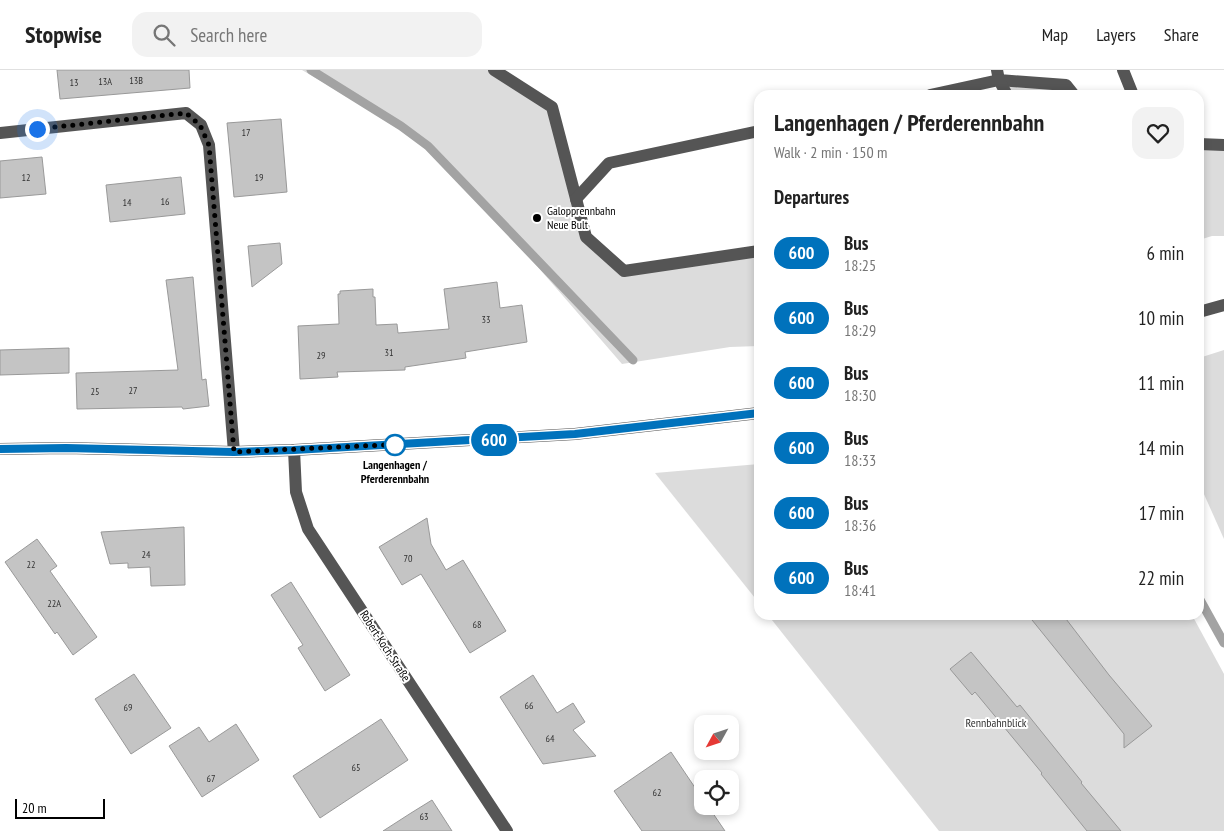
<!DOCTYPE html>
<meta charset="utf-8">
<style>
:root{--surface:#fff;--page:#f2f2f2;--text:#222;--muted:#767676;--line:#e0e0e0}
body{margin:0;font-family:"PT Sans Narrow",sans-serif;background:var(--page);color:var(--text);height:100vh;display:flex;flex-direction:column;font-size:19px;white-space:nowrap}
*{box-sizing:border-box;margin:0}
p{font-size:16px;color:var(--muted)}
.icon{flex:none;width:28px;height:28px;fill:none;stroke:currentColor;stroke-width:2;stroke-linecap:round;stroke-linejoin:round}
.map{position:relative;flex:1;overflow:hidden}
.side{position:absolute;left:754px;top:20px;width:450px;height:530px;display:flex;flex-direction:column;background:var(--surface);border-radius:15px;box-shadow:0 2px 8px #0003}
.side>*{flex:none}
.badge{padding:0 10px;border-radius:16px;font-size:18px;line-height:32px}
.needle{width:32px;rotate:230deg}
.tools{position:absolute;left:694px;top:645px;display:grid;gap:10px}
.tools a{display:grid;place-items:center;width:45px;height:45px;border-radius:10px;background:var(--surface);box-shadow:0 2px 8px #0003;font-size:25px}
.scale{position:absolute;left:15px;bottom:12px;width:90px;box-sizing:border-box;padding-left:5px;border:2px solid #000;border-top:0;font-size:14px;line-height:18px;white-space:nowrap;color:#000;-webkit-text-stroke:4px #fff;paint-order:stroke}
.you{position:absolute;width:25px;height:25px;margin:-12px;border:4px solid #fff;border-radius:50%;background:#1a73e8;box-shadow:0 0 0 8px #1a73e833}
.map>.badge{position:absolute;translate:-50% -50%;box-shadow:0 0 0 2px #fff}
h2{padding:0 20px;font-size:19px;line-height:45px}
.round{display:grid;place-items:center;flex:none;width:52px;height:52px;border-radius:15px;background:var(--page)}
.head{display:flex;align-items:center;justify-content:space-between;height:85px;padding:0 20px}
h1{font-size:24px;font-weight:600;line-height:38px}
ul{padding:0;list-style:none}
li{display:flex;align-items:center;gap:15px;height:65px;padding:0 20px}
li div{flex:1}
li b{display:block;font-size:19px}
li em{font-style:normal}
li .badge{min-width:55px;font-weight:700;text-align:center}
header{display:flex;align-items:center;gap:30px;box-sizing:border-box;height:70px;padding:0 25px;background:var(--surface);border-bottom:1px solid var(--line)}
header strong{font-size:24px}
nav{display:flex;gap:28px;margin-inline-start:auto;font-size:18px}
.search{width:350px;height:45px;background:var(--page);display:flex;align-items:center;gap:12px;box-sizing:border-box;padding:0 18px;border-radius:15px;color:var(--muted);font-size:19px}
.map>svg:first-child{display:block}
.green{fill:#dcdcdc}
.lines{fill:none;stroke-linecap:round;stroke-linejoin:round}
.stream{stroke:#a3a3a3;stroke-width:9}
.building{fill:#c4c4c4;stroke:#999}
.minor{stroke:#555;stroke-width:12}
.line-casing{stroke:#fff;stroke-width:11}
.line{stroke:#0072bc;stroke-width:8}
.walk{stroke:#000;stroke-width:5;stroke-dasharray:0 9}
.poi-dot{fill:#000;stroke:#fff;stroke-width:2}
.stop-dot{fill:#fff;stroke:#0072bc;stroke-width:2.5}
.labels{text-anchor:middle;stroke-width:4;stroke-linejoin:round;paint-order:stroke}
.number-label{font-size:10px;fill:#313131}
.poi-label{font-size:12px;fill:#000;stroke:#fff;text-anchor:start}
.stop-label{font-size:12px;font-weight:bold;fill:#000;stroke:#fff}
.street-label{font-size:12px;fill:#000;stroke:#fff}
.park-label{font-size:12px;fill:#333;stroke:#fff}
</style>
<header>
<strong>Stopwise</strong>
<div class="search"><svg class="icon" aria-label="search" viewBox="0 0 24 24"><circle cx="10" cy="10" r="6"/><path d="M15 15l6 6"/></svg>Search here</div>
<nav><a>Map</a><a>Layers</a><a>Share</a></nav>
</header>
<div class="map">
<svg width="1224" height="761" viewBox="0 0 1224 761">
<rect width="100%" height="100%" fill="#fff"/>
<g class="green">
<path d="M302,0H494L552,37L586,167L624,201L759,181V276L730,277L622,294L511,166L423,71Z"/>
<path d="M999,10L1066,15L1074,25H998Z"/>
<path d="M1199,74L1224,75V166H1212L1199,170Z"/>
<path d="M1224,280V469L1199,413V288Z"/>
<path d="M759,394V533L655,403Z"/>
<path d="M768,545H1192L1224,604V761H939Z"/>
</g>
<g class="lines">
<g class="stream">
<path d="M311,0L401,56L428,76L633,290"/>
<path d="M1199,528L1224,573"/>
</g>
</g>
<g class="building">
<path d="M57,0H189L190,18L60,29Z"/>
<path d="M281,49L287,122L234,127L227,53Z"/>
<path d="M42,87L46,124L0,128V91Z"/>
<path d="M181,107L185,144L110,152L106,115Z"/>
<path d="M280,173L282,194L252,217L248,176Z"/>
<path d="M193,207L202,310L206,309L209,336L183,339L182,337L77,339L76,303L178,300L166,210Z"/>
<path d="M497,212L500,238L522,235L527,272L465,282L466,288L405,297V300L337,302L338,307L300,309L298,256L339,254L338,224H340V221L373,219V227H375L376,255L397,254L398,263L449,259L444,219Z"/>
<path d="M69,278V303L0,305V280Z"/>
<path d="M427,448L431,474L446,500L463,490L506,561L470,583L421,504L402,515L379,477Z"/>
<path d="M184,457L185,515L151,516L150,497L128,498V493L110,494L101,462Z"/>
<path d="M37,469L57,496L50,501L97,567L73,585L57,562L55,564L5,492Z"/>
<path d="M291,512L350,605L325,621L298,578L303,575L271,525Z"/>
<path d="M1028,545H1063L1109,605L1152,656L1124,678V664Z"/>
<path d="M971,582L1017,637L1020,635L1082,712L1081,713L1121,761H1087L1041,704L1042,703L975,622L972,625L950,599Z"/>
<path d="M134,604L171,658L131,684L95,629Z"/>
<path d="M533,605L557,643L573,633L585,652L573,660L596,686L543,694L500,627Z"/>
<path d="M381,649L408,690L320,748L293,706Z"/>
<path d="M236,654L259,690L202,727L169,676L199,657L209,672Z"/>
<path d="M671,682L702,728V736H708L725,761H642L614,721Z"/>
<path d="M432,730L452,761H383L411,743Z"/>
</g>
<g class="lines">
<g class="minor">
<path d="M494,0L552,37L586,167L624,201L759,181"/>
<path d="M997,0L999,10L1066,15L1074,25"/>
<path d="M1123,0L1133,25"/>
<path d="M930,25L999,10L1007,25"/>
<path d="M0,63L186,43L201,55L209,75L234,382"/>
<path d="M1199,74L1224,75"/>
<path d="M576,129L609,93L759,61"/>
<path d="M1199,242L1224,235"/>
<path d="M0,379L66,378L234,382L294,380L575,364L759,343"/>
<path d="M294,380L296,422L308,459L507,761"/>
</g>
</g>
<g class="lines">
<defs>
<path id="line" d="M0,379L66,378L234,382L294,380L575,364L759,343"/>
</defs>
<use href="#line" class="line-casing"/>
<use href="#line" class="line"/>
<path class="walk" d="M37,59L186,43L200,55L209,75L234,382L404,374L395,375"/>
</g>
<circle class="poi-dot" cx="537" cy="148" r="5"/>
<circle class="stop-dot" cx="395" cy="375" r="10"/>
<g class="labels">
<g class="number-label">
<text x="136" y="14">13B</text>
<text x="105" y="15">13A</text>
<text x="74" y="16">13</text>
<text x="246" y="66">17</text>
<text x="26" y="111">12</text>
<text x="259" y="111">19</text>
<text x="165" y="135">16</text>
<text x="127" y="136">14</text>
<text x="486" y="253">33</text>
<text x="389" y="286">31</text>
<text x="321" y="289">29</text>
<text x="133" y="324">27</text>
<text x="95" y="325">25</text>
<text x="146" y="488">24</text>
<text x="408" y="492">70</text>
<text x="31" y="498">22</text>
<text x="54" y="537">22A</text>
<text x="477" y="558">68</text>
<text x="529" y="639">66</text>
<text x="128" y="641">69</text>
<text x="550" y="672">64</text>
<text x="356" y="701">65</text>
<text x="211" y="712">67</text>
<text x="657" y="726">62</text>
<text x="424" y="750">63</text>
</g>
<g class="poi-label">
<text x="547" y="145">Galopprennbahn<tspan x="547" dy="14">Neue Bult</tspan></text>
</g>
<g class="stop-label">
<text x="395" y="399">Langenhagen /<tspan x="395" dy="14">Pferderennbahn</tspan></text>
</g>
<g class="street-label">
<text transform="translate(385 576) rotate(57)" y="4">Robert-Koch-Straße</text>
</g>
<g class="park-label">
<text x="996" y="657">Rennbahnblick</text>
</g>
</g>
</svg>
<div class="tools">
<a><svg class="needle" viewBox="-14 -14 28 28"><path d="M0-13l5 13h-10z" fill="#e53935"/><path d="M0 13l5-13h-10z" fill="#767676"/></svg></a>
<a><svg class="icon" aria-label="locate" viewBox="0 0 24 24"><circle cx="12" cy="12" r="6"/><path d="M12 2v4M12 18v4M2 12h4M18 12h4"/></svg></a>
</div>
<div class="scale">20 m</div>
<div class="you" style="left:37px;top:59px"></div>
<b class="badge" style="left:494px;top:370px;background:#0072bc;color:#fff">600</b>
<section class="side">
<div class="head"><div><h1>Langenhagen / Pferderennbahn</h1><p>Walk · 2 min · 150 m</p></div><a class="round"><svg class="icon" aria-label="heart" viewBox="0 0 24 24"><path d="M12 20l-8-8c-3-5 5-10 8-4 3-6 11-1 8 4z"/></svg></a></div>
<h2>Departures</h2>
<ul>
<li><span class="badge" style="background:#0072bc;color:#fff">600</span><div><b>Bus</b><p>18:25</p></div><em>6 min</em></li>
<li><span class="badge" style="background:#0072bc;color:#fff">600</span><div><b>Bus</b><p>18:29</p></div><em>10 min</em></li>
<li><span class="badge" style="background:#0072bc;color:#fff">600</span><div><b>Bus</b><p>18:30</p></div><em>11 min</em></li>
<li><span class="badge" style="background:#0072bc;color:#fff">600</span><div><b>Bus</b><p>18:33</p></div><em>14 min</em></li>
<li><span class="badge" style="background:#0072bc;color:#fff">600</span><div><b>Bus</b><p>18:36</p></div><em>17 min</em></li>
<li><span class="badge" style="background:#0072bc;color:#fff">600</span><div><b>Bus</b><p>18:41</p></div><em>22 min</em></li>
</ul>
</section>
</div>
